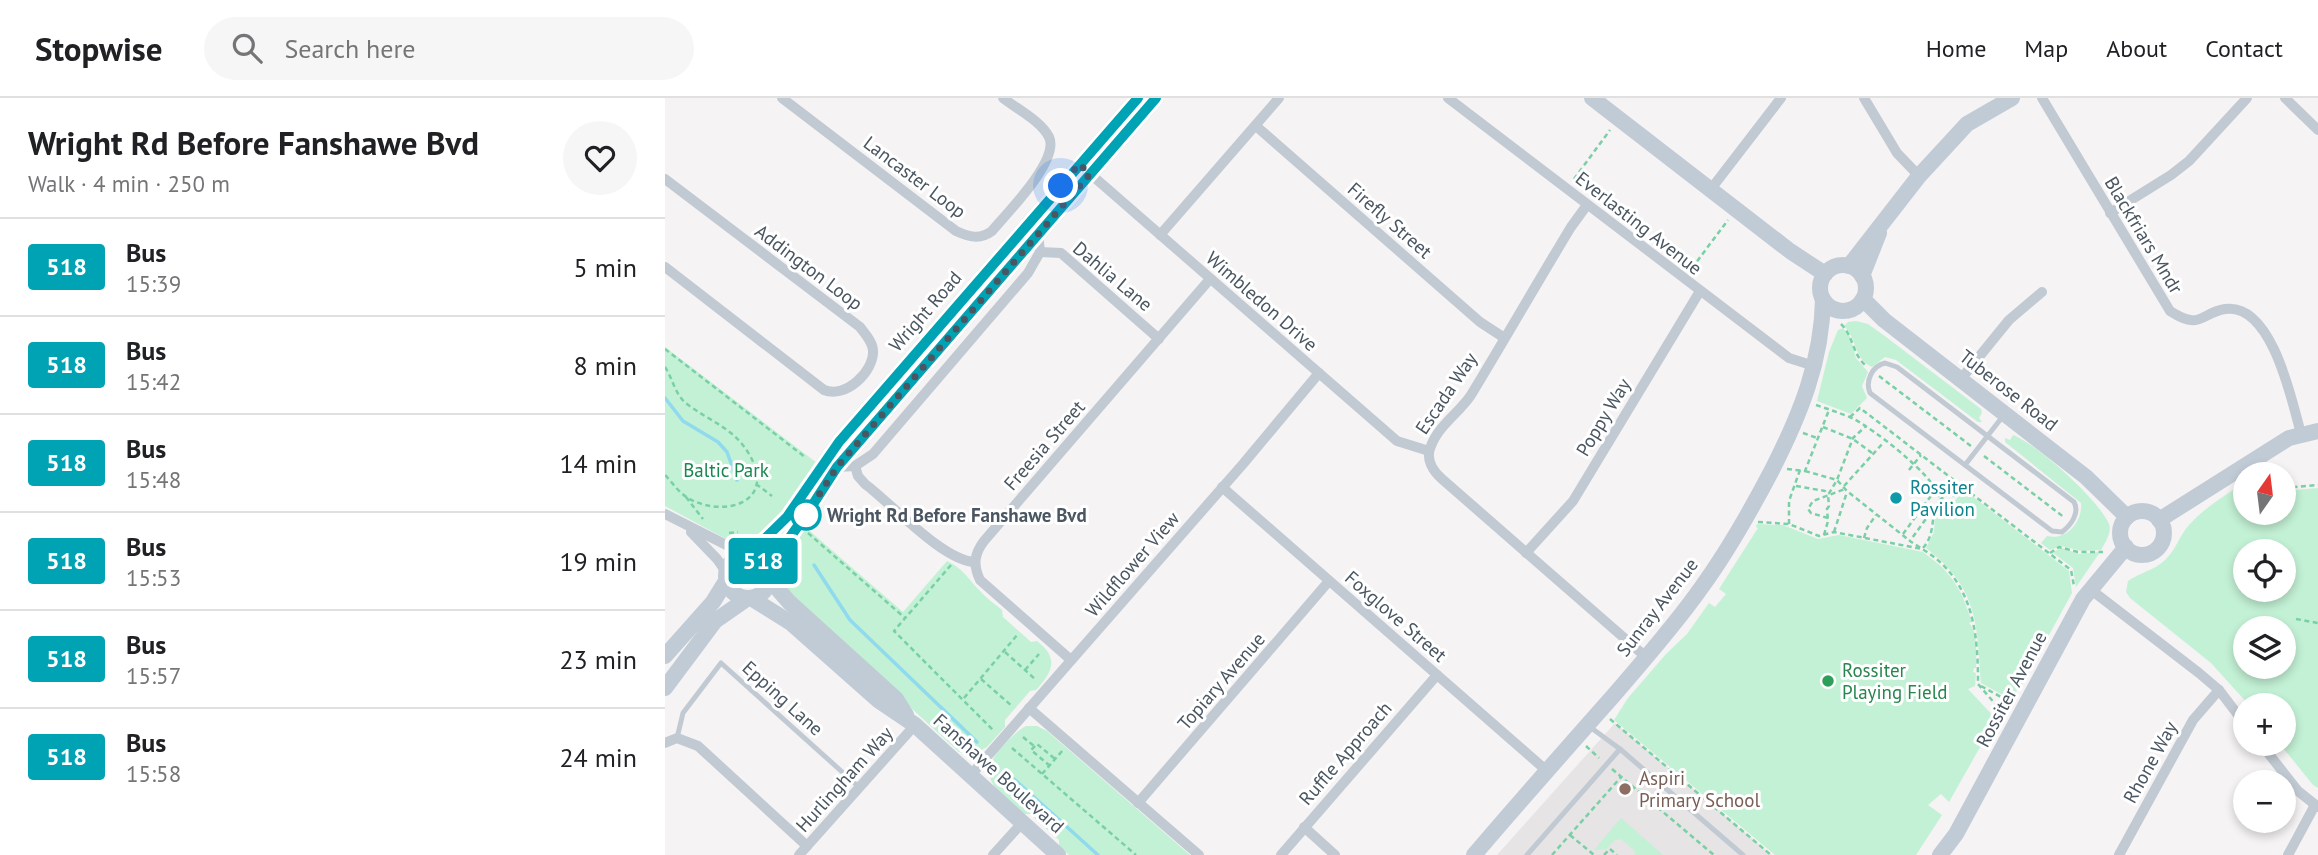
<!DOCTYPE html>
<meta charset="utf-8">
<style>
:root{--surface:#fff;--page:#f6f6f6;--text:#202124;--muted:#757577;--line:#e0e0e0}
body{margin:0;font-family:"PT Sans",sans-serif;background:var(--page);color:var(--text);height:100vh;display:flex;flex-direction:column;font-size:26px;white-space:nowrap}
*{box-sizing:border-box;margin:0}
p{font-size:23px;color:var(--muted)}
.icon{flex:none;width:38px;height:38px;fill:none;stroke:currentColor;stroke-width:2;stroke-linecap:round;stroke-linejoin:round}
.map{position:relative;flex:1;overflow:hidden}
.drawer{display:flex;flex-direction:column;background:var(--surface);width:665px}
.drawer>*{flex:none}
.badge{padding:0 14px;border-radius:5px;font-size:24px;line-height:46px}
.needle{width:46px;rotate:14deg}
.tools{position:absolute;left:1568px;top:364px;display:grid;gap:14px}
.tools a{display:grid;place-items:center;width:63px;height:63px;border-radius:50%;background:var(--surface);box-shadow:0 4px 10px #0003;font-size:35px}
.you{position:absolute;width:35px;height:35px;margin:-18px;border:5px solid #fff;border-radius:50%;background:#1a73e8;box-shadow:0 0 0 10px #1a73e833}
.map>.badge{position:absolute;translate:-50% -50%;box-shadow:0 0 0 4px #fff}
.round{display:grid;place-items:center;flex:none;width:74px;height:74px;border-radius:37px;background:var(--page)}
.headline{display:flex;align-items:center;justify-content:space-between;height:119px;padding:0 28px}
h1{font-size:33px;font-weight:800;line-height:52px}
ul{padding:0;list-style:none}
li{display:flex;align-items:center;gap:21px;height:98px;padding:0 28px;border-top:2px solid var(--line)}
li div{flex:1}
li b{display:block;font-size:26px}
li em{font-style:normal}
li .badge{min-width:77px;font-weight:700;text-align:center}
header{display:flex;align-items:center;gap:42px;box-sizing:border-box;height:98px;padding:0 35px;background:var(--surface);border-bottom:2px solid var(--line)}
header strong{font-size:33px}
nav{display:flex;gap:38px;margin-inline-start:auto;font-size:24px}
.search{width:490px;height:63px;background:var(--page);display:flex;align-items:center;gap:18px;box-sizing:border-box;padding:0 24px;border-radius:38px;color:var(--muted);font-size:26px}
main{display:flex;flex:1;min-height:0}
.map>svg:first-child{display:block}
.education{fill:#e6e4e5}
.green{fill:#c3f1d5;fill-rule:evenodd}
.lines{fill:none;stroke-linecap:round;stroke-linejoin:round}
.stream{stroke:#90daee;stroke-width:3.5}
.path{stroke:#7ad0a6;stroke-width:2.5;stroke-dasharray:5 3.5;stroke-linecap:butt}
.lane{stroke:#c1cad2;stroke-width:5}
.street{stroke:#c1cad2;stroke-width:10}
.secondary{stroke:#c1cbd6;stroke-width:16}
.line-casing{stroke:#fff;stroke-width:16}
.line{stroke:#00a3b4;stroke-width:10}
.walk{stroke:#4a5661;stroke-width:7;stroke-dasharray:0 12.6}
.culture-dot{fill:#0f9aa8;stroke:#fff;stroke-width:2.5}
.stop-dot{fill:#fff;stroke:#00a3b4;stroke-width:3.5}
.leisure-dot{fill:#2e9e5b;stroke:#fff;stroke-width:2.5}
.education-dot{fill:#8d6e63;stroke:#fff;stroke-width:2.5}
.labels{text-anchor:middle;stroke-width:6;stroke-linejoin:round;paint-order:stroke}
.street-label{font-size:19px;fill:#4a5661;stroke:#fff}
.park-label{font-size:19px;fill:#17864f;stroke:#fff}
.culture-label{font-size:19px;fill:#0d838f;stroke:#fff;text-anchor:start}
.stop-label{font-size:19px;font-weight:bold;fill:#4a5661;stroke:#fff;text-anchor:start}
.leisure-label{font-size:19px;fill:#27864d;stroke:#fff;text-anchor:start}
.education-label{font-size:19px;fill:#785e54;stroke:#fff;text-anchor:start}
</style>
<header>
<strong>Stopwise</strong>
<div class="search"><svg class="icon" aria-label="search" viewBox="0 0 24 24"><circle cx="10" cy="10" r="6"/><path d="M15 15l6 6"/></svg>Search here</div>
<nav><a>Home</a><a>Map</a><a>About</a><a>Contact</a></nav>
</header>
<main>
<section class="drawer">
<div class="headline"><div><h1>Wright Rd Before Fanshawe Bvd</h1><p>Walk · 4 min · 250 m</p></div><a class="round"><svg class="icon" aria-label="heart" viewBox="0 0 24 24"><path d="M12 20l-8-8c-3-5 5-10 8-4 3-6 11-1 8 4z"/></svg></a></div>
<ul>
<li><span class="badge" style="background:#00a3b4;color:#fff">518</span><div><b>Bus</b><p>15:39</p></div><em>5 min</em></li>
<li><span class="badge" style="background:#00a3b4;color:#fff">518</span><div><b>Bus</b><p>15:42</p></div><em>8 min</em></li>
<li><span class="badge" style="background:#00a3b4;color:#fff">518</span><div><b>Bus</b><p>15:48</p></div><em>14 min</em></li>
<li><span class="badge" style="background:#00a3b4;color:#fff">518</span><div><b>Bus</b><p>15:53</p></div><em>19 min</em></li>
<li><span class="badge" style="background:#00a3b4;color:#fff">518</span><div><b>Bus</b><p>15:57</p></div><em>23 min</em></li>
<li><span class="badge" style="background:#00a3b4;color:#fff">518</span><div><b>Bus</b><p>15:58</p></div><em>24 min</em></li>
</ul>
</section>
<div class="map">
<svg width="1653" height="757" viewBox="0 0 1653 757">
<rect width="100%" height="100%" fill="#f5f3f3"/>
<path class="education" d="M950,625L1107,757H832Z"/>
<g class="green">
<path d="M1191,223L1203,226L1221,239L1316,311L1317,315L1314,320L1317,324H1313L1231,262L1220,259L1207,269C1188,260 1193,241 1179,228L1183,224Z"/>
<path d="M1178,230L1185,239L1191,260L1203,274L1197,288L1202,300L1186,316L1152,303L1164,254L1173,232Z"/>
<path d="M0,249L152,365L124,409L85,444L63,442L0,408Z"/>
<path d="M1348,337C1372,346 1434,402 1444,426C1447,435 1440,445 1436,452L1417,453L1396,448L1385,452L1376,445L1382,438C1401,443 1418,424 1416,405L1340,344V340L1345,342Z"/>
<path d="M1580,384V415H1619V393L1653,390V690L1648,687L1615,646H1619V607H1584L1546,565L1465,500L1461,494L1463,483C1474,475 1490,472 1500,462C1511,452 1514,438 1524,427C1540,409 1561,397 1580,384ZM1580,453H1619V492H1580ZM1580,530H1619V569H1580Z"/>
<path d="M1298,391L1404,473L1407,495L1355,590L1343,600L1316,585C1312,525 1313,490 1261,450L1269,434L1270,418L1281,412L1286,414L1283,420L1288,422L1293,412L1289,410L1287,412L1286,409Z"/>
<path d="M1092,426L1118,427L1153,441L1174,437L1258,454L1277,469L1288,482L1297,497L1307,524L1304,525C1313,534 1311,555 1311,570H1309L1308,574L1311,575L1310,588L1303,591L1331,621L1284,704L1276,696L1263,707L1277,717L1251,757H1110L949,622L963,600L1001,556L1022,536L1044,505L1050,509L1061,496L1054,491L1093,430L1091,429Z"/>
<path d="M139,428L238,514L282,463C300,472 302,480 315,493C321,500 330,506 337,512L338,519L366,544L372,543C395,561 387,574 371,592L365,593L340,622V629L322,649L307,657L294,654L122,496L111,480V466Z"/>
<path d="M1397,450L1414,456L1435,454L1411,489L1408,470L1387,454Z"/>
<path d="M361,628H372L382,633L525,757H404L394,748V742L365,716H359C336,695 308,681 336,650C344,642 351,633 361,628Z"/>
<path d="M956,720L998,757H970L969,752L956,741L950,742L941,751L929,752Z"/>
</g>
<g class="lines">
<g class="stream">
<path d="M0,300L18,323L53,344L62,354L72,382"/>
<path d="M149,467L185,522L312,644"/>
<path d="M340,673L433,757"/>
</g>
<g class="path">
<path d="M909,81L945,32"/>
<path d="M1027,170L1063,122"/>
<path d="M1176,226C1189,239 1187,255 1200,267"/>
<path d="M0,251L140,359"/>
<path d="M0,269C8,281 10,297 22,306C44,323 69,330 84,356C113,404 59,421 23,400C14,395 7,384 0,377"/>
<path d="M1214,278L1306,348"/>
<path d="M1151,307C1163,311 1175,315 1187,320C1209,331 1267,376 1275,399"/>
<path d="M1185,319L1195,310L1406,472L1409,488"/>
<path d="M1158,329L1188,341L1207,355"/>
<path d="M1138,335L1152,340"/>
<path d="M1319,358L1400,420"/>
<path d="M1122,371L1140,373L1164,312"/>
<path d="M1244,372L1256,357"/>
<path d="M1140,373L1172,382L1182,393L1245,443"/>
<path d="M91,386L107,398"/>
<path d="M1295,387L1282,410L1263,418L1245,443C1255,450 1267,456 1276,465C1310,497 1313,542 1313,586L1338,615"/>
<path d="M1131,388L1160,393L1163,397"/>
<path d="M1179,388L1219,344"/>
<path d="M1619,390L1653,387"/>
<path d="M21,399L38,421"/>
<path d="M1163,420L1146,415L1143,411L1148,403L1180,391"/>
<path d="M1093,424L1124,426L1154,438L1169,434L1257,451C1277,431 1257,401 1290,395"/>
<path d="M1124,426V403L1135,372"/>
<path d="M1169,434L1182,394"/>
<path d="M64,435L73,434"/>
<path d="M143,435L240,520"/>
<path d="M1238,436L1271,391"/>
<path d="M1159,437L1163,423L1162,411L1164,408L1163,397L1172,382L1188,340L1201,328"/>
<path d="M1199,440L1202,430L1211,417"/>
<path d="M1385,455L1394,449L1413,454H1438"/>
<path d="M286,467L229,533L328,632"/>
<path d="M1631,521L1653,525"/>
<path d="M340,554L371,582"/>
<path d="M360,572L374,556"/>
<path d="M316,581L348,609"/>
<path d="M1316,588L1345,604"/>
<path d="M299,600L353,536"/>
<path d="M945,621L1106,757"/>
<path d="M358,639L369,648"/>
<path d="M921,648L934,660"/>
<path d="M347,650L471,757"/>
<path d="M385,668L366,652L372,646L390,661"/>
<path d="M947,671L1049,757"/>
<path d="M377,676L398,652"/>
<path d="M905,737L929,757"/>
<path d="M887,757L956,679"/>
<path d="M939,757L945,751L952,757"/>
</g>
<g class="lane">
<path d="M1220,265L1232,269L1409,404C1415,415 1406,427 1397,434L1387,433L1205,295C1200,283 1207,268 1220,265Z"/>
<path d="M1300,367L1338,318"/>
<path d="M925,629L955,651L1078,757"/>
<path d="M12,640L18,615L56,565L195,690"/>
<path d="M862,757L955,651"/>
</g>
<g class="street">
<path d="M117,0L291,133C304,139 315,142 327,133C342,115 395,62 384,39C376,23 352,11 338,0"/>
<path d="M783,0L1124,260L1149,268"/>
<path d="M1199,0L1232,55L1254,78"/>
<path d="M1377,0L1505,213C1536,233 1535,215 1560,211C1607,204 1627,303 1636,336"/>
<path d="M1620,0L1653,32"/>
<path d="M591,28L815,224L838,239"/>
<path d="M422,73L732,343L764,353"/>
<path d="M0,81L195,229C200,236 208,244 208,253C209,273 181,301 159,292L0,169"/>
<path d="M1046,91L1116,0"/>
<path d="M922,107L906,129C872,185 840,241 806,297C795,314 773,328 766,348C760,361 768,373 777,381L981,559"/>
<path d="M1445,115L1506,77L1524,63L1582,0"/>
<path d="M495,137L614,0"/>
<path d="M375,154L396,155L494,241"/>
<path d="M1296,281L1344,222L1377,194"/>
<path d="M190,368L193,378L200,386C227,406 278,463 310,464"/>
<path d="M172,369L190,368L208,356L363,175L375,154L373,135"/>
<path d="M557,389L882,673"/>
<path d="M0,416L81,457"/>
<path d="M26,434L52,461L61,474"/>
<path d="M861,455L908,403L1035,193"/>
<path d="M1425,491L1534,575L1554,592L1580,626"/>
<path d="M406,562L315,482C308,467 309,456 319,443L545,181"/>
<path d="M364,610L534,757"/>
<path d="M0,645L12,640L33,648L142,748"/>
<path d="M1596,646L1633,693L1653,709"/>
<path d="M305,678L578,366L654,275"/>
<path d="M473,705L664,483"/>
<path d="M639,729L670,757"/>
<path d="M134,757L250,627"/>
<path d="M328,757L357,725"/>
<path d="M616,757L772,577"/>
<path d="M1454,757L1528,622L1554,592"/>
<path d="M1623,757L1650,707"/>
</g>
<g class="secondary">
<path d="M927,0L1125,153L1160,176"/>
<circle cx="1178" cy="190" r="23"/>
<path d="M1184,168L1254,78L1302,26L1347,0"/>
<path d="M1197,178L1214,135"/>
<path d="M1198,201L1219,222L1421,379L1462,419"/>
<circle cx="1477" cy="435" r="22"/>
<path d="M1494,422L1624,340L1653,333"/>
<circle cx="83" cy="478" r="22"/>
<path d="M83,457L122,419L174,344L473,0"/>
<path d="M103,470L143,414L172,369L491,0"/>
<path d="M104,481L124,504L231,601L241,617"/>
<path d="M86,500L126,525L213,602L250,627L393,757"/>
<path d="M0,558L48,504L61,483"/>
<path d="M0,590L50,523L83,500"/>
<path d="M809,757C855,703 902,650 949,597C979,562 1010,527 1036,490C1063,453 1086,412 1107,372C1135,317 1157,263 1158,201"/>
<path d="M1275,757L1291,736L1418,501L1461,449"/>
</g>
</g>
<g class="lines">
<defs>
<path id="line" d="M473,0L174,344L122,419L83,457L93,459L103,470L143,414L172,369L491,0"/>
</defs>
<use href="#line" class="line-casing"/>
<use href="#line" class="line"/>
<path class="walk" d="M141,417L172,369L425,76L414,66L396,88"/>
</g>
<circle class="culture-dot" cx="1231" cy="400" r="7"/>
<circle class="stop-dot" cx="141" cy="417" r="14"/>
<circle class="leisure-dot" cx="1163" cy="583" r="7"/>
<circle class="education-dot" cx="960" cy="691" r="7"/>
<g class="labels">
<g class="street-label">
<text transform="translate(250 79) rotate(37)" y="7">Lancaster Loop</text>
<text transform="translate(725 122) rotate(41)" y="7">Firefly Street</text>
<text transform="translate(974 125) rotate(38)" y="7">Everlasting Avenue</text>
<text transform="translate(1479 137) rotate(59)" y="7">Blackfriars Mndr</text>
<text transform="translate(144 169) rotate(37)" y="7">Addington Loop</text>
<text transform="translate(448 178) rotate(40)" y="7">Dahlia Lane</text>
<text transform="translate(597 203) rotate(41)" y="7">Wimbledon Drive</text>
<text transform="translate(260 213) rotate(-49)" y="7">Wright Road</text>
<text transform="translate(1344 292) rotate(38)" y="7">Tuberose Road</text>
<text transform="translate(781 295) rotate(-56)" y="7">Escada Way</text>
<text transform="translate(938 319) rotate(-59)" y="7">Poppy Way</text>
<text transform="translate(379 347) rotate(-49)" y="7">Freesia Street</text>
<text transform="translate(467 466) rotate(-49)" y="7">Wildflower View</text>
<text transform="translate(992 509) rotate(-52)" y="7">Sunray Avenue</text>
<text transform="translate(731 518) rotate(41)" y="7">Foxglove Street</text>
<text transform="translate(556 583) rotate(-49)" y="7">Topiary Avenue</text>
<text transform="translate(1346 591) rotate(-62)" y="7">Rossiter Avenue</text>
<text transform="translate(118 600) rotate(42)" y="7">Epping Lane</text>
<text transform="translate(680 655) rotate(-49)" y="7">Ruffle Approach</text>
<text transform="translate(1485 664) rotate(-61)" y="7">Rhone Way</text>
<text transform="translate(334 675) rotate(42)" y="7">Fanshawe Boulevard</text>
<text transform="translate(179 681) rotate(-48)" y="7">Hurlingham Way</text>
</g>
<g class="park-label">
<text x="61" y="379">Baltic Park</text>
</g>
<g class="culture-label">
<text x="1245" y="396">Rossiter<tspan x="1245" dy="22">Pavilion</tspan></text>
</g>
<g class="stop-label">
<text x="162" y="424">Wright Rd Before Fanshawe Bvd</text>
</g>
<g class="leisure-label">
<text x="1177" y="579">Rossiter<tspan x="1177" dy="22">Playing Field</tspan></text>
</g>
<g class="education-label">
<text x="974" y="687">Aspiri<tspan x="974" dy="22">Primary School</tspan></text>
</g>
</g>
</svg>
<div class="tools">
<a><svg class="needle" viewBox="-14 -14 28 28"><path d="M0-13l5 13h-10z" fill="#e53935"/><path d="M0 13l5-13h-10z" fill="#757577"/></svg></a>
<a><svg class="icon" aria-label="locate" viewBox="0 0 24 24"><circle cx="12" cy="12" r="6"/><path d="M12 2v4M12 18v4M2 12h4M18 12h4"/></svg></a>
<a><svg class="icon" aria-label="layers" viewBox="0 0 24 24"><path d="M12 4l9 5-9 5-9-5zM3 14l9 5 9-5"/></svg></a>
<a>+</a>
<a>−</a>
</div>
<div class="you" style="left:396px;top:88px"></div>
<b class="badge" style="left:98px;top:463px;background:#00a3b4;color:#fff">518</b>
</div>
</main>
